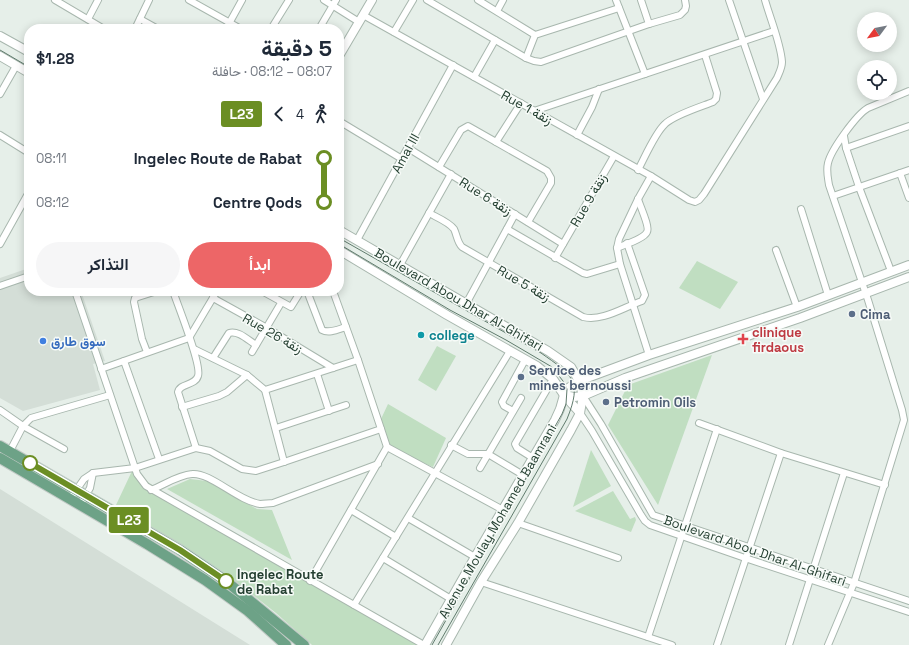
<!DOCTYPE html>
<html lang="ar">
<meta charset="utf-8">
<style>
:root{--surface:#fff;--page:#f6f6f7;--text:#1f2937;--muted:#747a83;--accent:#ed6667}
body{margin:0;font-family:"Space Grotesk",Vazirmatn,sans-serif;background:var(--page);color:var(--text);direction:rtl;height:100vh;display:flex;flex-direction:column;font-size:15px;white-space:nowrap}
*{box-sizing:border-box;margin:0}
p{font-size:13px;color:var(--muted)}
.icon{flex:none;width:22px;height:22px;fill:none;stroke:currentColor;stroke-width:2;stroke-linecap:round;stroke-linejoin:round}
.map{position:relative;flex:1;overflow:hidden;direction:ltr}
.side{position:absolute;left:24px;top:24px;width:320px;height:272px;display:flex;flex-direction:column;background:var(--surface);border-radius:16px;box-shadow:0 2px 10px #0003;direction:rtl}
.side>*{flex:none}
.badge{padding:0 8px;border-radius:3px;font-size:14px;line-height:26px}
.needle{width:26px;rotate:238deg}
.fabs{position:absolute;left:857px;top:12px;display:grid;gap:8px}
.fabs a{display:grid;place-items:center;width:40px;height:40px;border-radius:50%;background:var(--surface);box-shadow:0 2px 10px #0003;font-size:20px}
.map>.badge{position:absolute;translate:-50% -50%;box-shadow:0 0 0 2px #fff}
.legs{display:flex;align-items:center;gap:6px;height:44px;padding:0 12px;font-size:13px}
.legs p{margin-inline-start:auto}
.head{display:flex;align-items:center;justify-content:space-between;height:68px;padding:0 12px}
h1{font-size:22px;font-weight:700;line-height:30px}
.primary-button{display:flex;gap:8px;margin-top:auto;padding:8px 12px}
.primary-button a{flex:1;height:46px;border-radius:24px;background:var(--accent);color:#fff;font-size:16px;font-weight:700;line-height:46px;text-align:center}
.primary-button a+a{background:var(--page);color:var(--text)}
ul{padding:0 12px;list-style:none}
li{display:flex;align-items:center;gap:14px;height:44px;font-size:15px}
li i{display:grid;place-items:center;width:6px;height:100%;margin:0 5px;background:currentColor}
li i::after{content:'';width:10px;height:10px;margin:-5px;border:3px solid;border-radius:50%;background:var(--surface)}
li p{margin-inline-start:auto}
li:first-child i{background:linear-gradient(#0000 50%,currentColor 0)}
li:last-child i{background:linear-gradient(currentColor 50%,#0000 0)}
.map>svg:first-child{display:block}
.built{fill:#d4ded7}
.green{fill:#c0dec1}
.lines{fill:none;stroke-linecap:round;stroke-linejoin:round}
.minor-casing{stroke:#a8b7ae;stroke-width:8}
.tertiary-casing{stroke:#a8b7ae;stroke-width:10}
.primary-casing{stroke:#c2cac6;stroke-width:12}
.minor{stroke:#fff;stroke-width:6}
.tertiary{stroke:#fff;stroke-width:8}
.primary{stroke:#6da287;stroke-width:10}
.tram{stroke:#607b6d;stroke-width:1}
.line-1-casing{stroke:#fff;stroke-width:9}
.line-1{stroke:#6b8e23;stroke-width:6}
.service-dot{fill:#5c6f8a;stroke:#f7fbf8;stroke-width:1.5}
.culture-dot{fill:#0f9aa8;stroke:#f7fbf8;stroke-width:1.5}
.health-dot{fill:#e0444e;stroke:#f7fbf8;stroke-width:1.5}
.shop-dot{fill:#3f7fe0;stroke:#f7fbf8;stroke-width:1.5}
.stop-1-dot{fill:#fff;stroke:#6b8e23;stroke-width:2}
.labels{text-anchor:middle;stroke-width:3;stroke-linejoin:round;paint-order:stroke}
.street-label{font-size:13px;fill:#254032;stroke:#f7fbf8}
.service-label{font-size:13px;font-weight:bold;fill:#4e5e75;stroke:#f7fbf8;text-anchor:start}
.health-label{font-size:13px;font-weight:bold;fill:#be3a42;stroke:#f7fbf8;text-anchor:start}
.culture-label{font-size:13px;font-weight:bold;fill:#0d838f;stroke:#f7fbf8;text-anchor:start}
.shop-label{font-size:13px;font-weight:bold;fill:#366cbe;stroke:#f7fbf8;text-anchor:start}
.stop-label{font-size:13px;font-weight:bold;fill:#254032;stroke:#f7fbf8;text-anchor:start}
</style>
<div class="map">
<svg width="909" height="645" viewBox="0 0 909 645">
<rect width="100%" height="100%" fill="#e6efe9"/>
<g class="built">
<path d="M29,268V291H81L105,361L93,364L100,390L23,411L0,398V278Z"/>
<path d="M0,489L250,645H0Z"/>
</g>
<g class="green">
<path d="M697,261L738,282L720,309L679,288Z"/>
<path d="M437,346L456,356L436,391L418,380Z"/>
<path d="M712,355L658,505L608,425L628,385Z"/>
<path d="M388,404L446,438L433,467L387,447L381,419Z"/>
<path d="M591,450L611,486L573,507Z"/>
<path d="M132,471L155,487L422,645H312L276,613L229,576L116,505Z"/>
<path d="M190,479L207,481L257,509L272,510L292,560L167,489Z"/>
<path d="M613,491L630,519L635,517L636,520L631,532L575,511Z"/>
</g>
<g class="lines">
<defs>
<g id="minor">
<path d="M55,0L104,29"/>
<path d="M189,0L241,29"/>
<path d="M324,0L359,22"/>
<path d="M427,0L526,58L534,61L541,62L649,24L680,15L685,10L686,6L685,0"/>
<path d="M478,0L535,35"/>
<path d="M616,0L645,74"/>
<path d="M641,0L649,24"/>
<path d="M729,0L763,99"/>
<path d="M497,11L503,0"/>
<path d="M363,15L651,176L689,200L695,202L699,200L704,194L777,78C779,73 782,68 782,62C781,44 770,18 765,0"/>
<path d="M88,19L98,0"/>
<path d="M140,19L158,29"/>
<path d="M135,29L149,0"/>
<path d="M226,29L242,0"/>
<path d="M271,29L289,0"/>
<path d="M319,29L336,0"/>
<path d="M394,32L413,0"/>
<path d="M526,58L535,35L619,8"/>
<path d="M474,77L495,40"/>
<path d="M0,94L16,66"/>
<path d="M534,111L774,31"/>
<path d="M339,121L402,159"/>
<path d="M0,135L29,153"/>
<path d="M577,135L592,107L599,89"/>
<path d="M844,136L846,148L859,187L891,271"/>
<path d="M496,142L521,103"/>
<path d="M408,148L563,244"/>
<path d="M846,148L909,126"/>
<path d="M439,167L461,130L468,126L547,171L551,178V183L528,222"/>
<path d="M638,170C645,157 655,133 665,124C674,115 700,107 713,102L716,99L717,93L705,55"/>
<path d="M900,173L909,198"/>
<path d="M833,196L909,170"/>
<path d="M801,209L828,295"/>
<path d="M429,213C436,217 449,222 454,229C457,235 457,242 462,247L583,317C602,322 624,307 642,301L645,295L627,243"/>
<path d="M507,229L583,273L587,274L620,264"/>
<path d="M357,240L453,65"/>
<path d="M0,244L29,192"/>
<path d="M617,248C623,245 644,239 647,232C650,227 640,206 638,199"/>
<path d="M776,250L797,307"/>
<path d="M555,258L614,156"/>
<path d="M400,265L451,174"/>
<path d="M0,286L29,276"/>
<path d="M75,291L135,468L137,474L146,486L424,645"/>
<path d="M173,291C178,306 202,365 198,376C195,386 180,383 178,392L196,448"/>
<path d="M262,291L291,307L301,291"/>
<path d="M307,291L322,330C329,334 339,329 346,327"/>
<path d="M213,298L267,328L333,368"/>
<path d="M466,304L515,214"/>
<path d="M194,349L247,375L265,390L358,360"/>
<path d="M147,352L142,339L134,302L135,298L157,291"/>
<path d="M252,352L281,303"/>
<path d="M649,355L620,264L617,248L619,239L638,199L651,176"/>
<path d="M213,358L229,333C238,330 248,340 256,345"/>
<path d="M124,361L159,459"/>
<path d="M101,369L189,338L217,291"/>
<path d="M317,374L329,411"/>
<path d="M265,390L284,462"/>
<path d="M583,396L601,424L653,515L909,601"/>
<path d="M182,407L219,396L227,392L247,375"/>
<path d="M0,410L23,426L64,449"/>
<path d="M513,411L504,406L502,402L525,360"/>
<path d="M580,413L592,431L641,515L645,521L650,525L745,558L909,612"/>
<path d="M699,423L781,453L885,485"/>
<path d="M276,428L346,405"/>
<path d="M381,429L387,447L503,510"/>
<path d="M451,445L468,454H488L523,475"/>
<path d="M10,451L23,426L31,418L110,395"/>
<path d="M533,458L517,448L515,444L553,379"/>
<path d="M480,468L521,398"/>
<path d="M151,490C164,485 178,475 192,474C210,472 238,501 260,504C264,504 269,503 273,503L378,464"/>
<path d="M70,499L84,479L93,473L135,468L196,448L210,451L242,469L256,471L284,462L381,429L358,360L333,291"/>
<path d="M80,505L90,488L93,473"/>
<path d="M351,510L396,537"/>
<path d="M408,518L475,557"/>
<path d="M518,523L618,558"/>
<path d="M383,558L451,599"/>
<path d="M310,581L387,447"/>
<path d="M481,582L672,645"/>
<path d="M354,605L510,351"/>
<path d="M648,637L717,429"/>
<path d="M717,645L781,453"/>
<path d="M789,645L844,473"/>
<path d="M828,645L854,583L904,420L902,410L868,300L829,185C828,178 826,171 828,163C831,150 856,115 868,108L909,91"/>
</g>
<g id="tertiary">
<path d="M0,36L29,52"/>
<path d="M0,56L29,73"/>
<path d="M339,56L372,0"/>
<path d="M339,230L548,351L571,367L579,381L583,396L580,413L571,430L518,523L481,582L446,645"/>
<path d="M339,250L447,315L537,366L553,379L564,395L580,413"/>
<path d="M564,395L574,397L583,396L625,378L800,318L909,277"/>
<path d="M425,645L475,557L555,420L560,409L564,395L567,389L574,384L579,381L649,355L797,307L909,265"/>
</g>
<g id="primary">
<path d="M0,446L180,550L226,581L304,645"/>
<path d="M0,458L147,544L205,580L248,611L286,645"/>
</g>
</defs>
<use href="#minor" class="minor-casing"/>
<use href="#tertiary" class="tertiary-casing"/>
<use href="#primary" class="primary-casing"/>
<use href="#minor" class="minor"/>
<use href="#tertiary" class="tertiary"/>
<use href="#primary" class="primary"/>
<g class="tram">
<path d="M0,50L29,67"/>
<path d="M339,238L541,353C572,375 583,380 567,419L438,645"/>
<path d="M339,244L450,310L506,340L552,367L563,381L567,389L566,404L562,414L432,645"/>
</g>
</g>
<g class="lines">
<defs>
<path id="line-1" d="M30,463L180,550L226,581"/>
</defs>
<use href="#line-1" class="line-1-casing"/>
<use href="#line-1" class="line-1"/>
</g>
<g class="service-dot">
<circle cx="852" cy="314" r="4"/>
<circle cx="521" cy="377" r="4"/>
<circle cx="606" cy="402" r="4"/>
</g>
<circle class="culture-dot" cx="421" cy="335" r="4"/>
<path class="health-dot" d="M741 333h4v4h4v4h-4v4h-4v-4h-4v-4h4z"/>
<circle class="shop-dot" cx="43" cy="341" r="4"/>
<g class="stop-1-dot">
<circle cx="30" cy="463" r="7"/>
<circle cx="226" cy="581" r="7"/>
</g>
<g class="labels">
<g class="street-label">
<text transform="translate(527 107) rotate(29)" y="5">Rue 1 زنقة</text>
<text transform="translate(405 153) rotate(-61)" y="5">Amal III</text>
<text transform="translate(486 196) rotate(32)" y="5">Rue 6 زنقة</text>
<text transform="translate(588 200) rotate(-60)" y="5">Rue 9 زنقة</text>
<text transform="translate(524 283) rotate(30)" y="5">Rue 5 زنقة</text>
<text transform="translate(459 299) rotate(30)" y="5">Boulevard Abou Dhar Al-Ghifari</text>
<text transform="translate(273 333) rotate(30)" y="5">Rue 26 زنقة</text>
<text transform="translate(497 521) rotate(-60)" y="5">Avenue Moulay Mohamed Baamrani</text>
<text transform="translate(755 550) rotate(19)" y="5">Boulevard Abou Dhar Al-Ghifari</text>
</g>
<g class="service-label">
<text x="860" y="319">Cima</text>
<text x="529" y="375">Service des<tspan x="529" dy="15">mines bernoussi</tspan></text>
<text x="614" y="407">Petromin Oils</text>
</g>
<g class="health-label">
<text x="752" y="337">clinique<tspan x="752" dy="15">firdaous</tspan></text>
</g>
<g class="culture-label">
<text x="429" y="340">college</text>
</g>
<g class="shop-label">
<text x="51" y="346">سوق طارق</text>
</g>
<g class="stop-label">
<text x="237" y="579">Ingelec Route<tspan x="237" dy="15">de Rabat</tspan></text>
</g>
</g>
</svg>
<div class="fabs">
<a><svg class="needle" viewBox="-14 -14 28 28"><path d="M0-13l5 13h-10z" fill="#e53935"/><path d="M0 13l5-13h-10z" fill="#747a83"/></svg></a>
<a><svg class="icon" aria-label="locate" viewBox="0 0 24 24"><circle cx="12" cy="12" r="6"/><path d="M12 2v4M12 18v4M2 12h4M18 12h4"/></svg></a>
</div>
<b class="badge" style="left:129px;top:520px;background:#6b8e23;color:#fff">L23</b>
<section class="side">
<div class="head"><div><h1>5 دقيقة</h1><p>08:07 – 08:12 · حافلة</p></div><b>$1.28</b></div>
<div class="legs"><svg class="icon" aria-label="walk" viewBox="0 0 24 24"><circle cx="13" cy="4" r="2"/><path d="M13 8l-2 6 4 7M11 14l-3 7M7 12l3-4h3l4 4"/></svg>4<svg class="icon" aria-label="back" viewBox="0 0 24 24"><path d="M15 5l-7 7 7 7"/></svg><b class="badge" style="background:#6b8e23;color:#fff">L23</b></div>
<ul>
<li><i style="color:#6b8e23"></i><b>Ingelec Route de Rabat</b><p>08:11</p></li>
<li><i style="color:#6b8e23"></i><b>Centre Qods</b><p>08:12</p></li>
</ul>
<div class="primary-button"><a>ابدأ</a><a>التذاكر</a></div>
</section>
</div>
